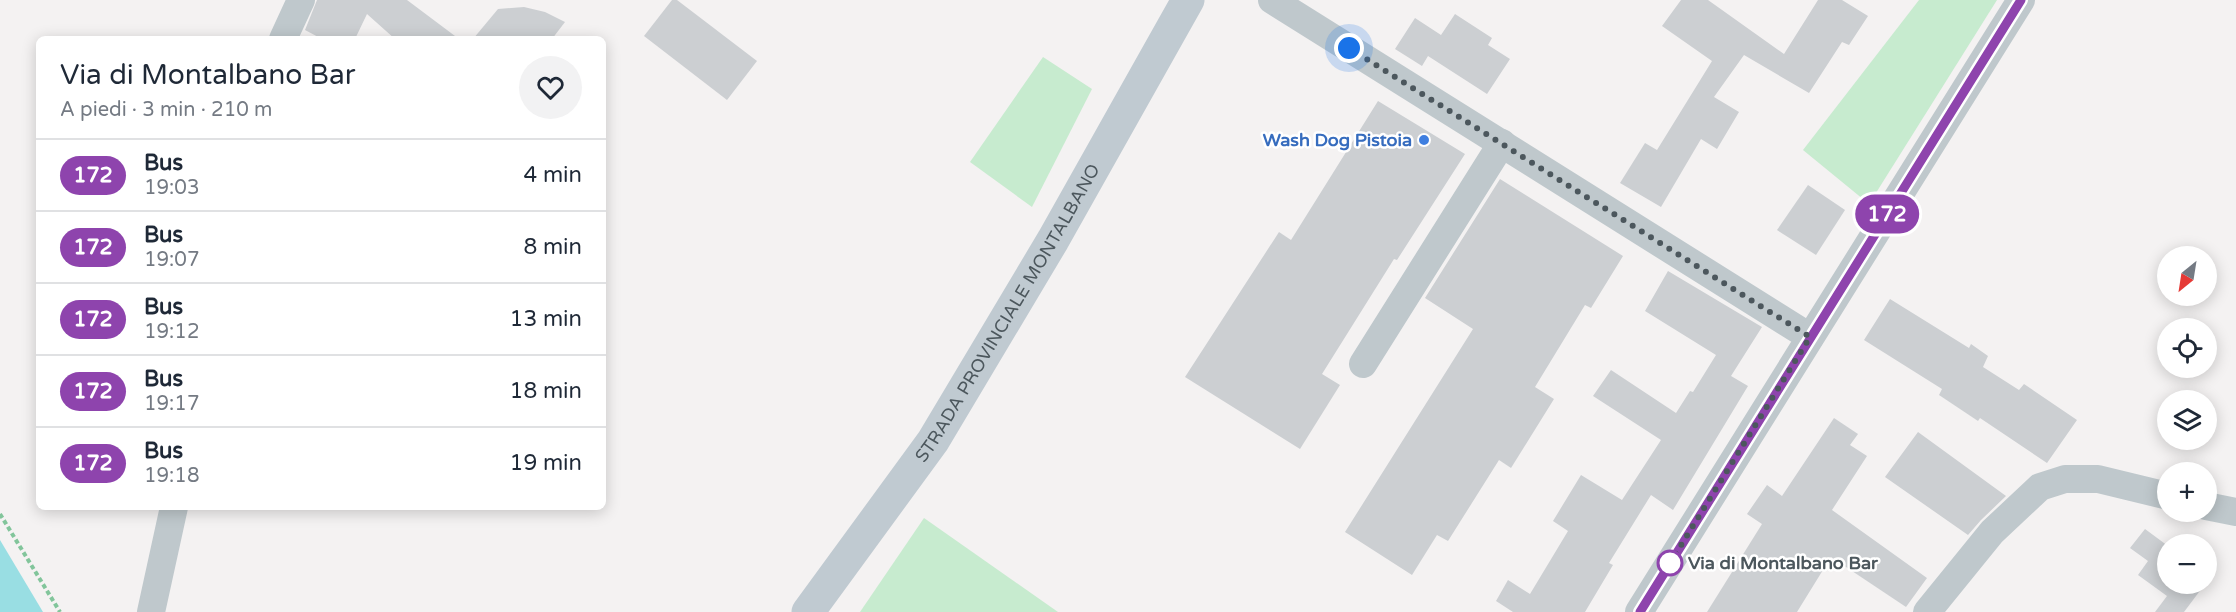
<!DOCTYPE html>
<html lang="it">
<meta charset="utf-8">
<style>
:root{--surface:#fff;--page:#f2f2f3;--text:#1f2937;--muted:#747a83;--line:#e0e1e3}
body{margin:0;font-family:"Varela Round",sans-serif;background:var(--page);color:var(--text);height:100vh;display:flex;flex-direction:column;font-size:22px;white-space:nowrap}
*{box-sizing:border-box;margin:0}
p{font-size:20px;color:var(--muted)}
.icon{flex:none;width:33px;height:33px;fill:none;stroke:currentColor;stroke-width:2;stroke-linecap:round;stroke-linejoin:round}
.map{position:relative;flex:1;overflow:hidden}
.details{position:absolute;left:36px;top:36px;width:570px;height:474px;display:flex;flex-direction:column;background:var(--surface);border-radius:9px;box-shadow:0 3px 15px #0003}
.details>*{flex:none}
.badge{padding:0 12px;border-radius:20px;font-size:21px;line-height:39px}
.needle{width:39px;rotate:210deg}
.fabs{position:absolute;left:2157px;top:246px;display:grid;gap:12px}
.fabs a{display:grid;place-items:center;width:60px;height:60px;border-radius:50%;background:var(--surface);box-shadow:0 3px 15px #0003;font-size:30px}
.you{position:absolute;width:30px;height:30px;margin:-15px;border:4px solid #fff;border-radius:50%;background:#1a73e8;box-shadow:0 0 0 9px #1a73e833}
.map>.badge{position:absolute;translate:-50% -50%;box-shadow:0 0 0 3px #fff}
.round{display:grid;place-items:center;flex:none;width:63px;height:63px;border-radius:32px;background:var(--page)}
.headline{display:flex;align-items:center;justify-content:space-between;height:102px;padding:0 24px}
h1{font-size:28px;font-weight:600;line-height:45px}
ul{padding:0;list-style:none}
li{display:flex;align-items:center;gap:18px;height:72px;padding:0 24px;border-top:2px solid var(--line)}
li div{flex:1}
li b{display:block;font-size:22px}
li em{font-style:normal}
li .badge{min-width:66px;font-weight:700;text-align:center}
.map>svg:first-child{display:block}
.green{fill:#c7ebcf}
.water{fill:#99dee3}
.building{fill:#cccfd2}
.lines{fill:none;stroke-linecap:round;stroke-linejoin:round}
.path{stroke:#82c59b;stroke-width:4;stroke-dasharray:4.5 3;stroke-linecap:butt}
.minor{stroke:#bfc8cc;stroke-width:28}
.secondary{stroke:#c0cad1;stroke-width:33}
.line-casing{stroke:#fff;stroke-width:14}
.line{stroke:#8e44ad;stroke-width:9}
.walk{stroke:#4c575d;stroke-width:6;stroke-dasharray:0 10.8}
.shop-dot{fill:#3f7fe0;stroke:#fff;stroke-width:2}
.stop-dot{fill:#fff;stroke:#8e44ad;stroke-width:3}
.labels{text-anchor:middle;stroke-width:5;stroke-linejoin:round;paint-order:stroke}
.shop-label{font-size:18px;font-weight:bold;fill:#366cbe;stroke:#fff;text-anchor:end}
.street-label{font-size:18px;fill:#4c575d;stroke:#fff}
.stop-label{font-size:18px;font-weight:bold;fill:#4c575d;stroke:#fff;text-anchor:start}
</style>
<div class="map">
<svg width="2236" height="612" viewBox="0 0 2236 612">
<rect width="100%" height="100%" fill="#f4f2f2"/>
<g class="green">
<path d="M1919,0H1997L1869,204L1803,150Z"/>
<path d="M1043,57L1092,89L1032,207L970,162Z"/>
<path d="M924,518L1058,612H860Z"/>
</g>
<path class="water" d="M0,540L43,612H0Z"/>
<g class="building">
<path d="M317,0H407L459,39H395L367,14L355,39H322L305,30Z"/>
<path d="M672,0H677L757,61L727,100L644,36Z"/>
<path d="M1681,0H1708L1784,54L1818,0H1842L1868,16L1849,45L1842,42L1809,93L1744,55L1714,97L1739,112L1717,149L1701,139L1661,207L1620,183L1645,143L1657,150L1712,61L1662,26Z"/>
<path d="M524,7L545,12L565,22L552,39H473L498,9Z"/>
<path d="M1455,14L1492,38L1488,45L1510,59L1487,94L1428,56L1422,66L1395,49L1415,18L1441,35Z"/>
<path d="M1378,101L1465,154L1397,260L1394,259L1322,374L1340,385L1300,449L1185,377L1279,232L1291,240Z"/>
<path d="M1500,179L1623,256L1591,308L1585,305L1535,387L1554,399L1511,468L1499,460L1448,541L1437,535L1412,575L1345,532L1473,329L1425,298Z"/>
<path d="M1808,185L1845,210L1816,255L1777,230Z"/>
<path d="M1668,271L1762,327L1731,376L1748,386L1673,510L1651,495L1609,563L1613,565L1585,612H1513L1496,601L1508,580L1530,594L1568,531L1553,521L1581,475L1622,500L1661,440L1593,396L1611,370L1676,413L1690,391L1693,392L1716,355L1645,311Z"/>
<path d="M1890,299L1969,348L1971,344L1988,356L1983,367L2019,390L2024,384L2077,420L2047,463L1980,418L1978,421L1939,395L1942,389L1864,340Z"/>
<path d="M1834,418L1858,434L1850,445L1867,456L1832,510L1927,578L1906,607L1831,557L1797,612H1707L1762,524L1747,514L1767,485L1782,496Z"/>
<path d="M1918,432L2006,496L1981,520L1968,535L1885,477Z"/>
<path d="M2145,529L2168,546V584H2205L2184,612H2155L2167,596L2138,575L2148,561L2130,548Z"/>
</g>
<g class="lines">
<path class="path" d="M0,514L60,612"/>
<g class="minor">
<path d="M1272,0L1810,337"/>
<path d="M283,39L301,0"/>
<path d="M1363,364L1502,143"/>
<path d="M2206,506L2236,512"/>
<path d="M151,612L174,507"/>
<path d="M1639,612L2021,0"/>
<path d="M1927,612L1992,532L2040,487L2065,479H2098L2168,496"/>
</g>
<path class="secondary" id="s1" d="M808,612L933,441L1053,240L1188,0"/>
</g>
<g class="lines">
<defs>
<path id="line" d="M1640,612L2021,0"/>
</defs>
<use href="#line" class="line-casing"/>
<use href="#line" class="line"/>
<path class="walk" d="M1349,48L1810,337L1670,563"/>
</g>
<circle class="shop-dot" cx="1424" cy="140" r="6"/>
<circle class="stop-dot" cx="1670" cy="563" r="12"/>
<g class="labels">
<g class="shop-label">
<text x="1412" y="146">Wash Dog Pistoia</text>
</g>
<g class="street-label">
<text dy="6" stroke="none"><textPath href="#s1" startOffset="360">STRADA PROVINCIALE MONTALBANO</textPath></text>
</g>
<g class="stop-label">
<text x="1688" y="569">Via di Montalbano Bar</text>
</g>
</g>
</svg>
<div class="fabs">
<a><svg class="needle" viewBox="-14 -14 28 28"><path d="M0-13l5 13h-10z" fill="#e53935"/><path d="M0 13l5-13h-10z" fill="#747a83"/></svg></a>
<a><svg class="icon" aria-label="locate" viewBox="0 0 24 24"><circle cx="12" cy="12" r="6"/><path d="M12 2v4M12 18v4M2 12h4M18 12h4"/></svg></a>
<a><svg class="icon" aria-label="layers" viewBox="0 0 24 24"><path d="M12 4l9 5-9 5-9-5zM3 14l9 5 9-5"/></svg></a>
<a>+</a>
<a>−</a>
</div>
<div class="you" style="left:1349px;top:48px"></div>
<b class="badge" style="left:1887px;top:214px;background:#8e44ad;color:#fff">172</b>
<section class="details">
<div class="headline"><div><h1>Via di Montalbano Bar</h1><p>A piedi · 3 min · 210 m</p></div><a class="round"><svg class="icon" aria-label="heart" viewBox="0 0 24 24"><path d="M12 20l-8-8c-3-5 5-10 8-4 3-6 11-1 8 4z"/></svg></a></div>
<ul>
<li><span class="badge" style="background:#8e44ad;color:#fff">172</span><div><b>Bus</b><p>19:03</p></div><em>4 min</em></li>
<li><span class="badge" style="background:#8e44ad;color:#fff">172</span><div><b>Bus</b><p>19:07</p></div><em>8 min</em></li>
<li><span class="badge" style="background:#8e44ad;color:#fff">172</span><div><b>Bus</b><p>19:12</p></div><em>13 min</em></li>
<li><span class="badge" style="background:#8e44ad;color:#fff">172</span><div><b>Bus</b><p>19:17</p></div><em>18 min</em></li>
<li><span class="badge" style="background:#8e44ad;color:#fff">172</span><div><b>Bus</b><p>19:18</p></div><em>19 min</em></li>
</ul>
</section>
</div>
